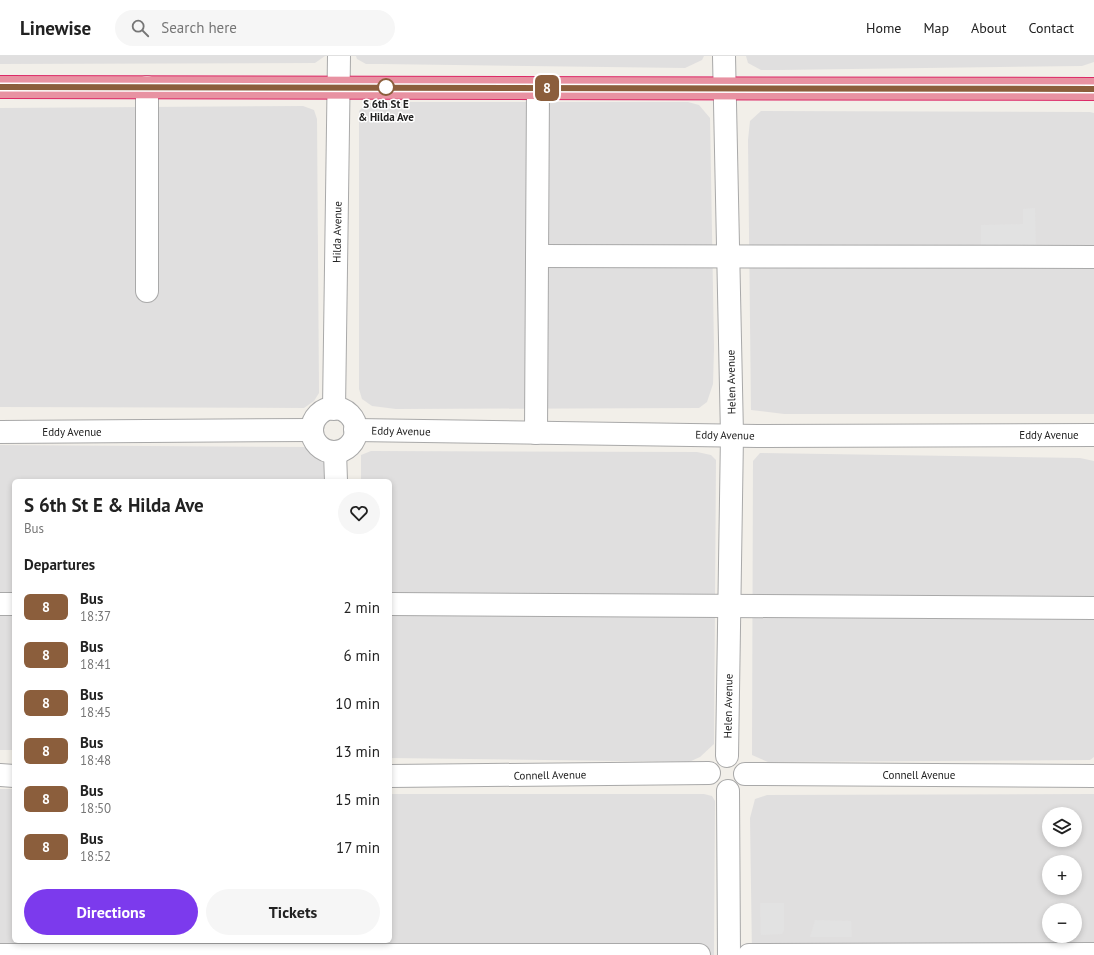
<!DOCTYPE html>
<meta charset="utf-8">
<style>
:root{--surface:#fff;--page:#f6f6f6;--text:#222;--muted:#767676;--line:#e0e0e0;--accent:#7c3aed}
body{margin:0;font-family:"PT Sans",sans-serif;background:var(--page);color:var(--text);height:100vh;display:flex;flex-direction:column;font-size:15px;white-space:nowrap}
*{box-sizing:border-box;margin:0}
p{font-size:13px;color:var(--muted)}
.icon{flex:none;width:22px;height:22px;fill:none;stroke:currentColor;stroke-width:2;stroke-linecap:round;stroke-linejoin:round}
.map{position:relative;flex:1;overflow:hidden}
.panel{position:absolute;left:12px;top:423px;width:380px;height:464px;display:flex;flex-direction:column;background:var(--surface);border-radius:6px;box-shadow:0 2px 6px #0003}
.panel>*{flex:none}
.badge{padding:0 8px;border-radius:6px;font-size:14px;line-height:26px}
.controls{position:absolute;left:1042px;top:751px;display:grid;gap:8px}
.controls a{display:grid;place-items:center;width:40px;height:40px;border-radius:50%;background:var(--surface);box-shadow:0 2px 6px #0003;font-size:20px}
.map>.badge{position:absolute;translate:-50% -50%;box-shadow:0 0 0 2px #fff}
h2{padding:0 12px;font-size:15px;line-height:36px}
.round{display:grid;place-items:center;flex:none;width:42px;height:42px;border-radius:21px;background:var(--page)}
.summary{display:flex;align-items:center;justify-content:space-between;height:68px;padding:0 12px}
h1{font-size:19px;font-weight:600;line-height:30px}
.primary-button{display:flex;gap:8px;margin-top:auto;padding:8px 12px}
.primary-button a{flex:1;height:46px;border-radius:24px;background:var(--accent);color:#fff;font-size:16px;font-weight:600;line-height:46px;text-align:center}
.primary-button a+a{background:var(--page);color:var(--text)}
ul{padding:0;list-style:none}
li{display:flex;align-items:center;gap:12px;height:48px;padding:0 12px}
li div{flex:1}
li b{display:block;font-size:15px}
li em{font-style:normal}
li .badge{min-width:44px;font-weight:700;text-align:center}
header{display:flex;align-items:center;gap:24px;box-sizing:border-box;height:56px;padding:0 20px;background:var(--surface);border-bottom:1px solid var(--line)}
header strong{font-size:19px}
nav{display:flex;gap:22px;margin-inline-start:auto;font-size:14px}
.search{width:280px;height:36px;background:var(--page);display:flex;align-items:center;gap:10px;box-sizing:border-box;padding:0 14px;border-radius:22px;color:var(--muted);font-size:15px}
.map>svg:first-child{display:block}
.residential{fill:#e0dfdf;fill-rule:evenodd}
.parking{fill:#e2e2e2}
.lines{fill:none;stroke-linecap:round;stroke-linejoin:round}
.minor-casing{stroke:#a9a9a9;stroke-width:24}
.highway-casing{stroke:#dc2a67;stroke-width:24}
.minor{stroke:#fff;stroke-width:22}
.highway{stroke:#e892a2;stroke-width:22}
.line-casing{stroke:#fff;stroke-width:9}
.line{stroke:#8b5e3c;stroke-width:6}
.stop-dot{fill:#fff;stroke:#8b5e3c;stroke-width:2}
.labels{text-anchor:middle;stroke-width:3;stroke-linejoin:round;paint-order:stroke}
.stop-label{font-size:11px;font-weight:bold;fill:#222;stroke:#fff}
.street-label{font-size:11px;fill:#222;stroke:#fff}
</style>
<header>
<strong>Linewise</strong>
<div class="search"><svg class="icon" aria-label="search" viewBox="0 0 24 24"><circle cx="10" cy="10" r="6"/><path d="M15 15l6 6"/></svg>Search here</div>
<nav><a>Home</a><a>Map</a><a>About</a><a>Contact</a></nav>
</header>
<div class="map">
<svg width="1094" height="899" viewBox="0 0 1094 899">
<rect width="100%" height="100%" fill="#f2efe9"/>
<g class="residential">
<path d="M0,0H325L315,7L0,8Z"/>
<path d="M356,0H704L702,4L685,12L381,8H366L357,3Z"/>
<path d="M746,0H1094V6L1082,10L778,14H761L748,7Z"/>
<path d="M375,46H688L699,49L710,62L714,292L713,328L707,346L699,352L396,353L372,350L362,343L359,333V55L366,48Z"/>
<path d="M303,50L314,54L317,63L319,337L314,345L304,352L0,351V52Z"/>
<path d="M761,55L1090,56L1094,57V358H784L751,354L748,84L750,65Z"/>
<path d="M0,389L306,391L319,393L324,402V425H14V694H0Z"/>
<path d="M371,395L697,396L711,399L716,404L714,688L700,701L689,706L390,702V425H361V399Z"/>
<path d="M760,397L1080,402L1094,405V701L1090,704L768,706L752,699L753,405Z"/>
<path d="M0,733H14V885H335V899H0Z"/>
<path d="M390,738H704L712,740L715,745L714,899H360V885H390Z"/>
<path d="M1092,738H1094V898L752,899L750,762L755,743L767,739ZM1049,758H1075V784H1049ZM1049,806H1075V832H1049ZM1049,854H1075V880H1049Z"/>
</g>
<g class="parking">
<path d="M1035,152L1036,194L981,195V169L1023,168V153Z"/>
<path d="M760,847H784V874L782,878L761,879Z"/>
<path d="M815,864L851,865L852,881H810Z"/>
</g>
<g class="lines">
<defs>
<g id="minor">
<path d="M724,0L732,379L727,700"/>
<path d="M147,31V235"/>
<path d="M537,200L1094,201"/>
<circle cx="334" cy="374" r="22"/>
<path d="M334,353L339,0"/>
<path d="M355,374L757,380L1094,379"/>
<path d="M0,376L312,374"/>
<path d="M536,377L538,32"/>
<path d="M335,396L336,425"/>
<path d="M0,548H14"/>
<path d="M390,548L1094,552"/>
<path d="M745,718L1094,720"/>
<path d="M0,719L14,720"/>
<path d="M390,720L709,717"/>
<path d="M728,735L729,899"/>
<path d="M0,899H699"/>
<path d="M749,899L1094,898"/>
</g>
<path id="highway" d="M0,31L1094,33"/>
</defs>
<use href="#minor" class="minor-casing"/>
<use href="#highway" class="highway-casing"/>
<use href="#minor" class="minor"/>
<use href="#highway" class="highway"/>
</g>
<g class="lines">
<defs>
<path id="line" d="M0,31L1094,33"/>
</defs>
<use href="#line" class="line-casing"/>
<use href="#line" class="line"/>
</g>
<circle class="stop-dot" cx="386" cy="31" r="8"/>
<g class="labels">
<g class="stop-label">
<text x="386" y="52">S 6th St E<tspan x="386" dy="13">&amp; Hilda Ave</tspan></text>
</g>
<g class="street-label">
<text transform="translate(337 176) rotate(-89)" y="4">Hilda Avenue</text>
<text transform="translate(731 326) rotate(-91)" y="4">Helen Avenue</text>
<text transform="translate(401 375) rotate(1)" y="4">Eddy Avenue</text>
<text x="72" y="380">Eddy Avenue</text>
<text transform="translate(725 379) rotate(1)" y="4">Eddy Avenue</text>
<text x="1049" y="383">Eddy Avenue</text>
<text transform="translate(728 650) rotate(-89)" y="4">Helen Avenue</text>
<text transform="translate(550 719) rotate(-1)" y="4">Connell Avenue</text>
<text x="919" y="723">Connell Avenue</text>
</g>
</g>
</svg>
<div class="controls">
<a><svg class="icon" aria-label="layers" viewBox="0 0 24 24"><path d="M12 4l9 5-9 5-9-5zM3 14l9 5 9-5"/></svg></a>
<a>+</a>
<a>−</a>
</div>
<b class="badge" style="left:547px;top:32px;background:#8b5e3c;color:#fff">8</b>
<section class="panel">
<div class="summary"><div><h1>S 6th St E &amp; Hilda Ave</h1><p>Bus</p></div><a class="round"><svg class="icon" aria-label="heart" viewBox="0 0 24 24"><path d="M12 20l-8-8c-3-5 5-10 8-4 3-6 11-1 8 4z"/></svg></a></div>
<h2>Departures</h2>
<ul>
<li><span class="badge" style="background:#8b5e3c;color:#fff">8</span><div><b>Bus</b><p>18:37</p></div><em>2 min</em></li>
<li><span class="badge" style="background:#8b5e3c;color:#fff">8</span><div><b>Bus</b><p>18:41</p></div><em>6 min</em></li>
<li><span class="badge" style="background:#8b5e3c;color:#fff">8</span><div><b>Bus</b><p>18:45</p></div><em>10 min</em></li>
<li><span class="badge" style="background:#8b5e3c;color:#fff">8</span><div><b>Bus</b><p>18:48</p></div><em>13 min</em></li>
<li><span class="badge" style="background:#8b5e3c;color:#fff">8</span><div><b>Bus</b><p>18:50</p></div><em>15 min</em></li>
<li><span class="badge" style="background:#8b5e3c;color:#fff">8</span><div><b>Bus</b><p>18:52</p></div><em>17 min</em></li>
</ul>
<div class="primary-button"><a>Directions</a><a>Tickets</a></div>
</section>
</div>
